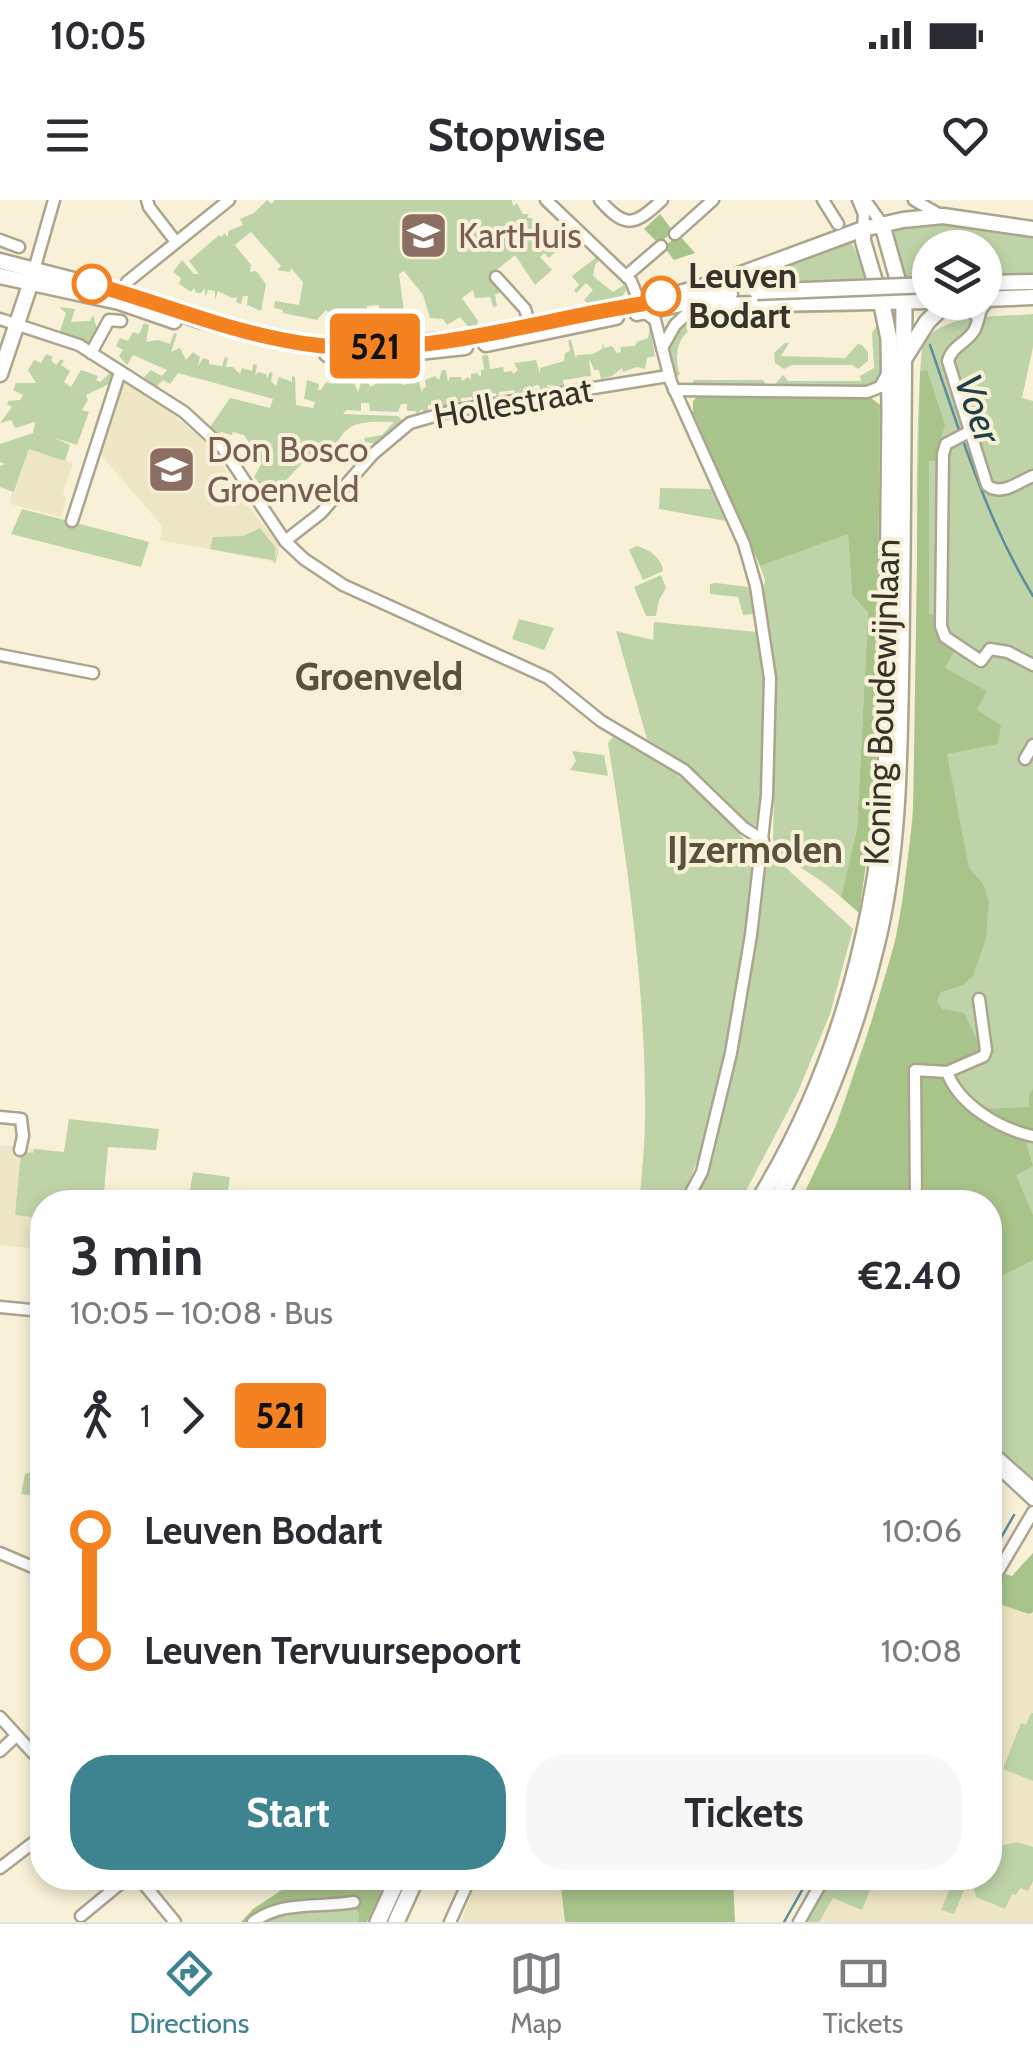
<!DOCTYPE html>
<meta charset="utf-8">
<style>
:root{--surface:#fff;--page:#f7f7f7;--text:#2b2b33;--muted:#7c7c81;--line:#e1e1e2;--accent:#3e8390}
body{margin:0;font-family:Cabin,sans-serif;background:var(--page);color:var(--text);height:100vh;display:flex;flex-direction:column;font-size:38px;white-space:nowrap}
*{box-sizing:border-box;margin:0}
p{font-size:32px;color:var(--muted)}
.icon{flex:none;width:55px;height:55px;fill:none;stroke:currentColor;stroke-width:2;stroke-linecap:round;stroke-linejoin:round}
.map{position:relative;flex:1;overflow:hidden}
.panel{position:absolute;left:30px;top:990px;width:972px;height:700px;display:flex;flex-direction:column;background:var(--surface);border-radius:40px;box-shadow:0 5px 15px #0003}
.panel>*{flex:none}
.badge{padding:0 20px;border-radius:8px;font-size:35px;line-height:65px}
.tools{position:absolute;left:912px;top:30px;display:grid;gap:20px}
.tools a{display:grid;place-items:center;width:90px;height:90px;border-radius:50%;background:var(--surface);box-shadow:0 5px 15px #0003;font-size:50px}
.map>.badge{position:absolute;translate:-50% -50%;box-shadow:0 0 0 5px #fff}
.legs{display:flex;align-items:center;gap:15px;height:110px;padding:0 40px;font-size:32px}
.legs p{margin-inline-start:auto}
.summary{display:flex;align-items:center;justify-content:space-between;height:170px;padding:0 40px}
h1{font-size:55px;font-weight:800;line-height:75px}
.action{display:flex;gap:20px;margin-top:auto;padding:20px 40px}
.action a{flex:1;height:115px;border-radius:40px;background:var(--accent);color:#fff;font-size:40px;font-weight:800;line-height:115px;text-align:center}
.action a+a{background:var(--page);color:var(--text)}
ul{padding:0 40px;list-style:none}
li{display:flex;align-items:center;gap:35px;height:120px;font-size:38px}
li i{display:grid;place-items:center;width:15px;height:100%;margin:0 12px;background:currentColor}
li i::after{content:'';width:25px;height:25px;margin:-12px;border:8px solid;border-radius:50%;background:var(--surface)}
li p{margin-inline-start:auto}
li:first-child i{background:linear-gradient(#0000 50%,currentColor 0)}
li:last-child i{background:linear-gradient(currentColor 50%,#0000 0)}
.status{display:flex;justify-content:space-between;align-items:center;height:70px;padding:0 50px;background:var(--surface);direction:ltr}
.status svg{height:28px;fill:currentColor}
header{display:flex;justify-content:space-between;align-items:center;height:130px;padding:0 40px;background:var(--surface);font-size:45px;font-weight:800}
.menu{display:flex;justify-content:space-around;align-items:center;height:140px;border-top:2px solid var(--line);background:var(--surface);font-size:28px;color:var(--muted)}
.menu a{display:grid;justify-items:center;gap:5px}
.menu .active{color:var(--accent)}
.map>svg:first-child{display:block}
.built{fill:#eee6c5}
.green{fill:#bed4a8}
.forest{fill:#a9c48b}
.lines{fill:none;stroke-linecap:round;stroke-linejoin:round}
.stream{stroke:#5b8d9d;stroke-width:2.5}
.minor-casing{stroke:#aba58e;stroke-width:15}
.major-casing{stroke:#aba58e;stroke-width:19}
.highway-casing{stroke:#aba58e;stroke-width:20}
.minor{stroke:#fff;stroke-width:10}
.major{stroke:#fff;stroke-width:14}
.highway{stroke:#fff;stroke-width:15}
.major-bridge-casing{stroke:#aba58e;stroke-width:19;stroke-linecap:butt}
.major-bridge{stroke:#fff;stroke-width:14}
.line-1-casing{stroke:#fff;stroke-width:22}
.line-1{stroke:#f58220;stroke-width:15}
.stop-1-dot{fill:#fff;stroke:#f58220;stroke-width:5}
.labels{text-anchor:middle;stroke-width:8;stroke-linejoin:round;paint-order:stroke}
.education-label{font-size:35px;fill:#785e54;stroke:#f8f1d8;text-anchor:start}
.stop-label{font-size:35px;font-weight:bold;fill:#36342a;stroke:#f8f1d8;text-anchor:start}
.street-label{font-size:35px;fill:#36342a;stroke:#f8f1d8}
.water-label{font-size:38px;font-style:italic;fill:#1d404c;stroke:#f8f1d8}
.neighbourhood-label{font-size:38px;font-weight:bold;fill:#59533e;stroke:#f8f1d8}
</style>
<div class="status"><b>10:05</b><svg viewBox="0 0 49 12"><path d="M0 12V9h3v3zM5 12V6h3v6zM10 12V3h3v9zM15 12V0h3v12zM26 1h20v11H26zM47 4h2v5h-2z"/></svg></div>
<header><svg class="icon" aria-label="menu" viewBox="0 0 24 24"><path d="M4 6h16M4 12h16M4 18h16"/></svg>Stopwise<svg class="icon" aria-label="heart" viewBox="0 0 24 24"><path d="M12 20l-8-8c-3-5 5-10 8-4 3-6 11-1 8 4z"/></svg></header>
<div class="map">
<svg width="1033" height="1722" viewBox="0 0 1033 1722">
<rect width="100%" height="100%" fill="#f8f1d8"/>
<g class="built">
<path d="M123,180L165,208L210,246L253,312L279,345L276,362L160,340L162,326L100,254Z"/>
<path d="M29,249L73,263L62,295L67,297L61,317L11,304Z"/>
<path d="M69,919L103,1002H42V1049L0,1045V945L64,952Z"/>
<path d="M1033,1353V1722H799L824,1678H990V1384L997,1372L1012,1376Z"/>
<path d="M477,1678H560L565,1722H461Z"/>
</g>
<g class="green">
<path d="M267,0L272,4L274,0H512L513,6L517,3L523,14H529L527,17L533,19L541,30L544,27L549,37L563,44L549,58L544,53L540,57L552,70L535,85L515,55L488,77L501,92L495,95L497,106L493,107L490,97L475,98L473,90L462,98L478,121L476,127L470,129L460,117L447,125L443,119L430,118L423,95L404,71L399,74L405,119L385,121V118L379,119V105L367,106L368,118L363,119V127L353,121L350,126L331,121L332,116L326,110L317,120L283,113V110L274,108L275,101L299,105L303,82L291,68L290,72L277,70L281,66L251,32L235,45L251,65L250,72L256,71L266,84L261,111L247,105L248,96H243L241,104L236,102L237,97L232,98L218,91L215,100V91L208,90L205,97V88L201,93H196L194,88L191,92L179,84L181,78L173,72L182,60L194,74H199L189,61L219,35L222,37L224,33L228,37V31L243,25L240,19L254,13Z"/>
<path d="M948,23L1033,36V93L985,95V48H930V96L908,95L890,30Z"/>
<path d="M850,40L871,82L740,87L688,93L725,84V87H730L772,73L774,67Z"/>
<path d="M598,56L600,59L595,65L593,76L613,92L624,85L614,71L623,80L626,91L622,96L589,104L584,100L593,90L586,83L576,93L574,90L579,85L572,76Z"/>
<path d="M59,107L75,109L71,122L90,121L93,115L98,132L88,147L59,134L66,113Z"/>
<path d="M854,109L864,112L775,114L760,118H694Z"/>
<path d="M1033,114V147L1022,198L1033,201V1281L990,1244V1002H800C824,961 840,915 855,869C874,814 894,758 903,701C930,517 908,330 922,146C937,112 1001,117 1033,114Z"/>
<path d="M691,122L694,132L691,130C677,137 674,158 680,174L675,178L668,146L681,123Z"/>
<path d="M879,122L882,127L880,183L870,188L777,187L775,184L783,175L788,181H861L860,176L874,168L872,133Z"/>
<path d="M144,123L149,125L146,142L158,140L170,144L174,133L177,134L171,152L180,148L186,160L193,152L200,157L198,166L203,158L209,160V164L222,166L225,157L228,158L226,167H233L240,174L242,168L252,171L253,164L257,165L255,176L258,172L266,174L267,178L270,172L273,173L271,181L276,186L279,177L292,182V176L295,177L296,205L313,208L315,202L304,199L307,180L319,184L318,190H321L326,182L334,184L338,166L344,167V182L354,183L358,192L361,183L368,182L370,187L379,182L382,186L379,179L382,176L393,174V179H401L402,185L414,182V177H418L422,193L423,188L426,187L425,180L435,176L439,180L442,170H446L448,182L450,177H461L462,181L468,177L471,180V174L477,173L481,177V170L484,169L482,156L488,155L490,169L503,167L504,172L512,171L513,174L518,170L514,163L536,160L540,173V168L564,161L565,153L570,151L568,140H571L576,159L577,155L593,154L602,149L603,143L604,148L612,146L617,153L621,152L620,147L635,146L637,142L648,138L650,126L655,156L647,158L645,169L637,167L623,172L622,168L612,176L601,179L599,170H594L589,158L591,176L563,180L565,191L557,192V186L547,185L549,194L541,195L539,185L533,186L535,195L517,197L514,190L499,192L497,200L496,193L486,194V202L474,204L472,197L461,198V205L455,200V206L434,211L432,205H428V212L422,215L423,208L417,214L416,211H407V204H401L398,212L370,211L369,203H361V211L346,210L343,214L398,216L404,222L377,244L365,242L364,238L382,235L394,222C356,221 342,221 331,261L312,252L270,298L254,277L262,263L244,235L233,232L232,235L221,232L217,235L210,227L230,198L270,208L273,199L178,173L170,184L163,180L156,187L144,177L151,170L162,176L167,170L133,155L127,165L119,156L123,150L116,146L120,138L128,141L133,132L139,134Z"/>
<path d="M785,143H789L781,156L845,158L858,144L862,145L868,152V161L858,169L852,165H792L784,169L775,163L774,153Z"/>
<path d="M46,154L53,157L51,160L56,165L61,159L64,161L61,165L70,171L64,182L71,187L81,170L98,176L96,180L100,182L111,172L113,176L111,183L86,195L88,200L82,210L89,212L77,245L55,238L70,245L65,261L29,249L10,303L13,292L0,287V266L5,264L0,262V244L33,233L35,222L15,228L11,220L0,223L12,207L7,204L8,201L20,200L23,195L13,190L16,183H36L28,170L34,160L41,163Z"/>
<path d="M693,180H763L765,183L764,187L693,186Z"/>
<path d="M660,288L711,289L726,321L659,309Z"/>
<path d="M22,309L149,342L141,367L11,334Z"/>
<path d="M260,328L276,348L274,362L280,344L275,364L272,360L210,349L213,337L243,336Z"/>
<path d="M848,333L852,395L868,413L857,628L841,697C820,677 793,666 773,646L776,473L763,397L765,380L760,366Z"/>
<path d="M636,346C649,349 661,357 663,371L643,380L629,350Z"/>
<path d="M661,375L666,388L659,400L656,416H646L634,387Z"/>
<path d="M716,383L749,387L754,414L743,415L738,397L710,394V384Z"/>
<path d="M519,419L554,428L544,450L512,439Z"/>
<path d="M654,422L757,432L764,487L760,598L756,625L753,626L698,573L647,539L616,431L653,440Z"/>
<path d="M613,537C676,567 702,594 749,644L754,655C747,735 733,815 715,893C705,932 699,968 678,1002H640C641,974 645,946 645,918C646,792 628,667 608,543Z"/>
<path d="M572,551L604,555L608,576L570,570L576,561Z"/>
<path d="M772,655L853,729L830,814L798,892L740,1002H692C711,971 717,936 725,901C743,820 756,740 765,657Z"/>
<path d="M69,919L159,929L156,950L108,947L103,1002H42V1018L15,1015L21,952L33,953L34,949L64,952Z"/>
<path d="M193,972L230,977L226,1002H188Z"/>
<path d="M41,1262L39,1275L42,1276V1297L21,1294L25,1274L37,1270Z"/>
<path d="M1031,1513H1033V1581L1003,1569L1021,1523L1026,1525Z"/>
<path d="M1017,1642L1033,1647V1681L1028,1691L1020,1688L1016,1695L1012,1694L1005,1709L976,1697L974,1690L978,1678H990V1654L1001,1646Z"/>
<path d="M829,1678H875L862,1710L833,1698L819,1722H804Z"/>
<path d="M954,1678H969L954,1714L941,1710Z"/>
<path d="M354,1702L360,1716L358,1722H253L264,1713Z"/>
</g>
<g class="forest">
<path d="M660,14L673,31L659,44L644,29Z"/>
<path d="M677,36H680L695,53L674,60L664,47Z"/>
<path d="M927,170L945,225L940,242L943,260L929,261V414L941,417L944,442L955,450L945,468L987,491L977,510L1001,525L998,544L947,554L969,668L983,684L989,701L986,738L973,776L963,785L941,792L937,801L942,809L964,813L980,846L979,853L971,859L943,867C943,909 994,929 1026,942L1033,966L1016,975L1033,1015V1060L1001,1076L990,1113V1002H800L837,924L866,840L895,742L902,703L913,617L920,171Z"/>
<path d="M698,196L870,197L880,205L876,596L859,713L841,697L857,628L868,413L852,395L848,334L760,366L693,213V201Z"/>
<path d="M1033,889V932L1009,925L982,909L1029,907V894Z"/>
<path d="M1033,1353V1412L1029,1414L999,1404L992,1394L1002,1373L1012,1376Z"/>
<path d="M300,1678H387L367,1722H358L359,1714L353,1703L298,1706L253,1722H241L253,1709Z"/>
<path d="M560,1678H733L735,1722H565Z"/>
</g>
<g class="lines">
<g class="stream">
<path d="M930,145L959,230"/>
<path d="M962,238C982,294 1002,345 1033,396"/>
<path d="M990,1357L1014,1315"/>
<path d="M784,1722L809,1678"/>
</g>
<defs>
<g id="minor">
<path d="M147,0L149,7L176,42"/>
<path d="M546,0L631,81L640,104"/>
<path d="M600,0C626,30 635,25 662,0"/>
<path d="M823,0L838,24"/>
<path d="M858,0L864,14L863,29"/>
<path d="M865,0L882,24"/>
<path d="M914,0L942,16"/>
<path d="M675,34L713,0"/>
<path d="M0,40L19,47"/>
<path d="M34,70L54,0"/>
<path d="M626,76L661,46"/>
<path d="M496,77L525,109L530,126"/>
<path d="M127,82L229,0"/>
<path d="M990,100C977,109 981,116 975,129C968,143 952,145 948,161L987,285C1001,297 1018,282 1033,276"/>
<path d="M965,102L976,116"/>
<path d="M647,114L655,120L671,182L744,344L756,386L770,478L767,595L751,735L731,853L702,972L686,1002"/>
<path d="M0,119L79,145L184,212L222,247L285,341L304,359L343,385L548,478L601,521L684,570L744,628L763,640"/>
<path d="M662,148L675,125L694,107"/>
<path d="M91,153L109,120L121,121"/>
<path d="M674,190L867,192L880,187L888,172"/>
<path d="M969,232L946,244L943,254L941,426L945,437L981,461L990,449L1008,452L1033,465"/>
<path d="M72,321L120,172"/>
<path d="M285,341L321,313L373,254L410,223L452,211L668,176"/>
<path d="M0,455L93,473"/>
<path d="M1025,559L1033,545"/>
<path d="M947,872C959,905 1000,929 1033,936"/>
<path d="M0,917L21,919L23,936L20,950"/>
<path d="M916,1002L915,870L947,872L984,856L986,850L979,799"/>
<path d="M0,1107L42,1111"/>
<path d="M990,1250L1033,1288"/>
<path d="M990,1260L1033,1300"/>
<path d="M0,1353L42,1371"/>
<path d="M990,1385L1033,1312"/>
<path d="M0,1517L42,1563"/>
<path d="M0,1551L16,1536"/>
<path d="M0,1668L42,1636"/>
<path d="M139,1678L175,1722"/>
<path d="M81,1716L127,1678"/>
<path d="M253,1722C283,1700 319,1708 354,1702"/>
<path d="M450,1722L470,1678"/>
<path d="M799,1722L824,1678"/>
</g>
<g id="major">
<path d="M882,24L902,95"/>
<path d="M863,29V41L879,95"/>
<path d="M0,61L116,91L196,119L262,136L311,145L372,147L475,137L642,104L725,80L863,29L903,20L943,16L1033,29"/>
<path d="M0,76L119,102L174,121"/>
<path d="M985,83L1033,82"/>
<path d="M985,99L1033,97"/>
<path d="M711,105L930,101"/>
<path d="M637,113L730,94"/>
<path d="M486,144L616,117"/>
<path d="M327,154L372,157L465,147"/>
<path d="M0,174L33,76"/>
</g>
<g id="highway">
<path d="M905,157L927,122L947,102"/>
<path d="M758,1002C835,876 870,746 886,600L890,212L889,139L881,100"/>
<path d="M776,1002C821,921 856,832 877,742C900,646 899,547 901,449C902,333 904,217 904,101"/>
<path d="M378,1722L398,1678"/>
<path d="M396,1722L416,1678"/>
</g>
</defs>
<use href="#minor" class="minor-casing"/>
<use href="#major" class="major-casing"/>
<use href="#highway" class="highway-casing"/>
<use href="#minor" class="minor"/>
<use href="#major" class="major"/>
<use href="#highway" class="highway"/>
<defs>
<path id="major-bridge" d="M757,92L930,85"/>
</defs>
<use href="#major-bridge" class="major-bridge-casing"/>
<use href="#major-bridge" class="major-bridge"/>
</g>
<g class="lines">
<defs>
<path id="line-1" d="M92,84C165,104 233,134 307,144C420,160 532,121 642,104L661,96"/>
</defs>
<use href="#line-1" class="line-1-casing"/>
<use href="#line-1" class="line-1"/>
</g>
<defs>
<symbol id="university-square" viewBox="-11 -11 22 22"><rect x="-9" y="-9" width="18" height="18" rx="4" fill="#8d6e63" stroke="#f8f1d8"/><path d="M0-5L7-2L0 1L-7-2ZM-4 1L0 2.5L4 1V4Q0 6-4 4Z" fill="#fff"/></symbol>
<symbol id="school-square" viewBox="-11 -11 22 22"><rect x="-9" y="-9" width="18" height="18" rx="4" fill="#8d6e63" stroke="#f8f1d8"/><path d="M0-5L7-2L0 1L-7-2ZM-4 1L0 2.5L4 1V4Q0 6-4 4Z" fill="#fff"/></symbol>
</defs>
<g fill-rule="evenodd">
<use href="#university-square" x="396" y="8" width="55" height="55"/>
<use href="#school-square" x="144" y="242" width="55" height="55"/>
</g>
<g class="stop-1-dot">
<circle cx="92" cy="84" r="18"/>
<circle cx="661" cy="96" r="18"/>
</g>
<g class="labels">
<g class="education-label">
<text x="458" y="48">KartHuis</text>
<text x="207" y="262">Don Bosco<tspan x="207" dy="40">Groenveld</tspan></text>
</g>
<g class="stop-label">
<text x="688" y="88">Leuven<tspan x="688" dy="40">Bodart</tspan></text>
</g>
<g class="street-label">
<text transform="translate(513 203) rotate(-10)" y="12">Hollestraat</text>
<text transform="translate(882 502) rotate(-88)" y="12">Koning Boudewijnlaan</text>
</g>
<g class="water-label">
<text transform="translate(978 209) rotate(71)" y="13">Voer</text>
</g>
<g class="neighbourhood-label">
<text x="379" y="490">Groenveld</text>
<text x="755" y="663">IJzermolen</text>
</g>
</g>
</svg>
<div class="tools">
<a><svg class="icon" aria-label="layers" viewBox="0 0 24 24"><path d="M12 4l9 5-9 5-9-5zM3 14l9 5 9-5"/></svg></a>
</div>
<b class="badge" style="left:375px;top:146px;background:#f58220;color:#111">521</b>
<section class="panel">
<div class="summary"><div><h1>3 min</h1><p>10:05 – 10:08 · Bus</p></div><b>€2.40</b></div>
<div class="legs"><svg class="icon" aria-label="walk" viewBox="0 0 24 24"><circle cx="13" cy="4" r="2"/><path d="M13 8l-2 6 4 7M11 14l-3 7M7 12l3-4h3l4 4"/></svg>1<svg class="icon" aria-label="forward" viewBox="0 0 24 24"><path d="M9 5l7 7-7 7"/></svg><b class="badge" style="background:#f58220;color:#111">521</b></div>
<ul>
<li><i style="color:#f58220"></i><b>Leuven Bodart</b><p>10:06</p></li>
<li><i style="color:#f58220"></i><b>Leuven Tervuursepoort</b><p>10:08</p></li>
</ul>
<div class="action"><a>Start</a><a>Tickets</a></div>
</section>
</div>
<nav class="menu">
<a class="active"><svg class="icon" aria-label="directions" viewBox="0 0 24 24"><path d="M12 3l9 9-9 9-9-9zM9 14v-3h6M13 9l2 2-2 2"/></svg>Directions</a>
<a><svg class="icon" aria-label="map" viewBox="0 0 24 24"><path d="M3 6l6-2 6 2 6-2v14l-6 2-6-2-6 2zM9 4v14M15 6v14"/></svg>Map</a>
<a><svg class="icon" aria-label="tickets" viewBox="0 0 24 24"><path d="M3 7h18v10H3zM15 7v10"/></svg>Tickets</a>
</nav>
